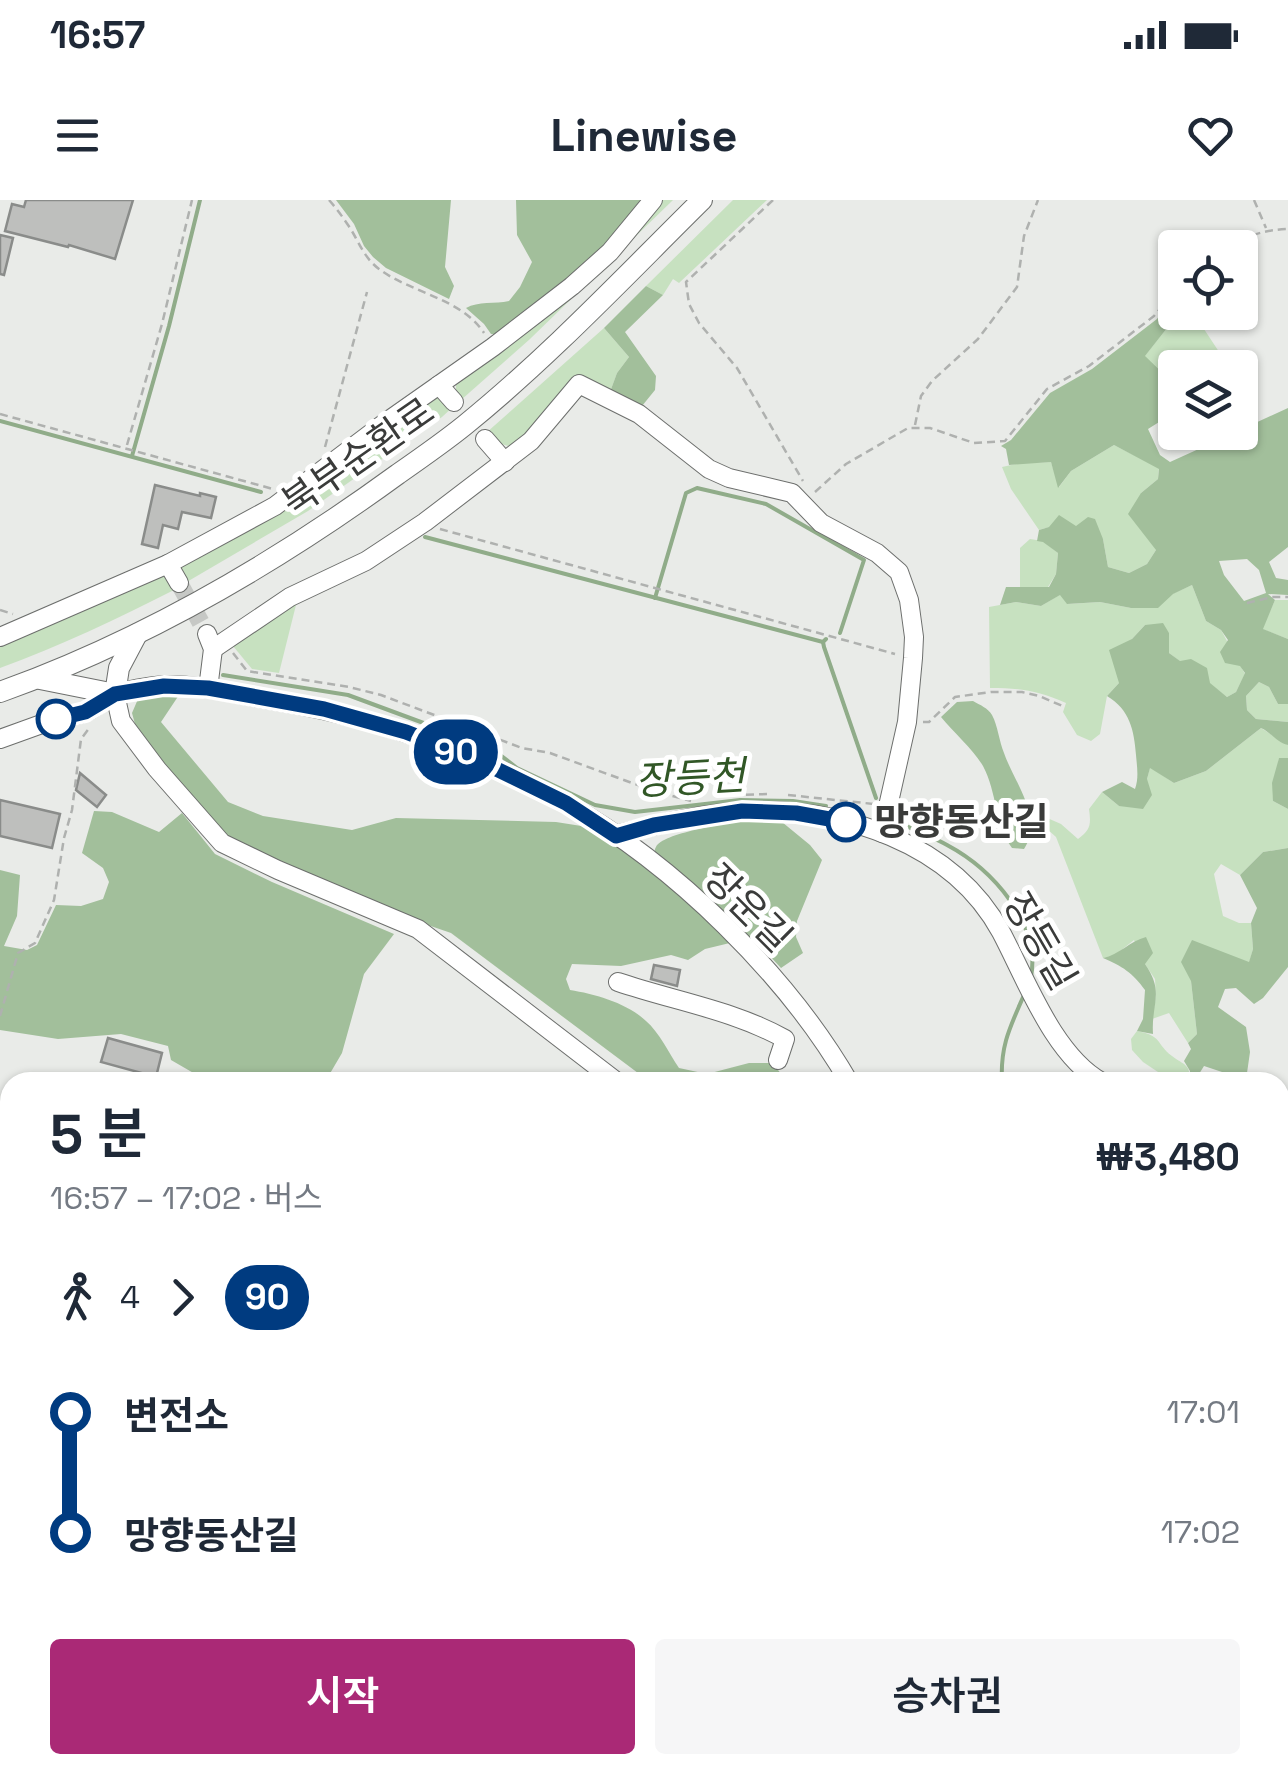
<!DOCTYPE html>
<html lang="ko">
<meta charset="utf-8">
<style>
:root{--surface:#fff;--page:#f6f6f7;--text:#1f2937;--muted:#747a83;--accent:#aa2976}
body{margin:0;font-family:"Space Grotesk","Noto Sans KR",sans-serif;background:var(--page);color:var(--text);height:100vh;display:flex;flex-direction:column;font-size:38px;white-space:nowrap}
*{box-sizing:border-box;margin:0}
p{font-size:32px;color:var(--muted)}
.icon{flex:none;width:55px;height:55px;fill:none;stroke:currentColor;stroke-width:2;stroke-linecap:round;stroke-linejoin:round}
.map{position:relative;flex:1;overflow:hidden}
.drawer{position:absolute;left:0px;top:872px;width:1290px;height:702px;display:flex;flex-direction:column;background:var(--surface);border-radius:30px 30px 0 0;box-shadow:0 2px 8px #0004}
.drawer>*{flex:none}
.badge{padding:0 20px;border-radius:32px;font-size:35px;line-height:65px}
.buttons{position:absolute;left:1158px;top:30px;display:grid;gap:20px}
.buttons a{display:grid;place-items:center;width:100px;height:100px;border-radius:10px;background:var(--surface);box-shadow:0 2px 8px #0004;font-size:50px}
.map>.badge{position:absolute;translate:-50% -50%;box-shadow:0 0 0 5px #fff}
.legs{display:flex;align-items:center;gap:15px;height:110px;padding:0 50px;font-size:32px}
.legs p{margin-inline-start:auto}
.summary{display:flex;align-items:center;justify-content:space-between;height:170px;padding:0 50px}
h1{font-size:55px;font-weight:600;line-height:75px}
.action{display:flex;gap:20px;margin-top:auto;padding:20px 50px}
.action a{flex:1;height:115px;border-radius:10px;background:var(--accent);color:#fff;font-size:40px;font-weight:600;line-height:115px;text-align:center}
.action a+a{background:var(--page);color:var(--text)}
ul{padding:0 50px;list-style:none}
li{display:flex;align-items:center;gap:35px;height:120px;font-size:38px}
li i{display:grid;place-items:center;width:15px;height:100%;margin:0 12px;background:currentColor}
li i::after{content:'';width:25px;height:25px;margin:-12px;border:8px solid;border-radius:50%;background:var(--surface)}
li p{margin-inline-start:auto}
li:first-child i{background:linear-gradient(#0000 50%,currentColor 0)}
li:last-child i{background:linear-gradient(currentColor 50%,#0000 0)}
.status{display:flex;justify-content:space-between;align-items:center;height:70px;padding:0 50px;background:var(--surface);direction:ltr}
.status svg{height:28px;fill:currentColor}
header{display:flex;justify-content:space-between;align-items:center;height:130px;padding:0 50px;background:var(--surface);font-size:45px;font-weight:600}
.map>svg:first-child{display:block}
.green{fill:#c7e1c0}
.forest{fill:#a2bf9b;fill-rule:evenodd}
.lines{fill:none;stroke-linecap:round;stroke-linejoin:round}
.stream{stroke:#90ac89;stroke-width:4}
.building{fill:#bebfbd;stroke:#8a8c8a;stroke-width:2.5}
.minor-tunnel{stroke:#c6c8c5;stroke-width:18;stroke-dasharray:18 9;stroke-linecap:butt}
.minor-casing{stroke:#6d6f6d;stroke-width:20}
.major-casing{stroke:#6d6f6d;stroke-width:22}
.highway-casing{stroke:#6d6f6d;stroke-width:28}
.path{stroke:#afb1af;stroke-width:2.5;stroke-dasharray:8 5;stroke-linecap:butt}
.minor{stroke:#fff;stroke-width:18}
.major{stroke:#fff;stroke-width:20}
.highway{stroke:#fff;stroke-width:25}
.line-1-casing{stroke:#fff;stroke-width:22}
.line-1{stroke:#003b80;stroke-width:15}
.stop-1-dot{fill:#fff;stroke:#003b80;stroke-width:5}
.labels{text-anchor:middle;stroke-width:10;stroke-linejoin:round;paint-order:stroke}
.street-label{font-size:38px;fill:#3a3b3a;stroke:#fff}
.stop-label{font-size:38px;font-weight:bold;fill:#3a3b3a;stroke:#fff;text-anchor:start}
.water-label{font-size:40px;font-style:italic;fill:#315726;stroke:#fff}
</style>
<div class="status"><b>16:57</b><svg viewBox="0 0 49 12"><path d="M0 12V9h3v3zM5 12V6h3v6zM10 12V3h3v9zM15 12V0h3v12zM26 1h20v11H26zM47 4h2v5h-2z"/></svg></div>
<header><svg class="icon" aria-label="menu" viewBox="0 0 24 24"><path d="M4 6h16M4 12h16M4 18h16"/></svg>Linewise<svg class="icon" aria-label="heart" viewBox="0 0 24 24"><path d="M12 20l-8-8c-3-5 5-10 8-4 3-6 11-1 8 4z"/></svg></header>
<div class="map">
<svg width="1288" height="1573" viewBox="0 0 1288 1573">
<rect width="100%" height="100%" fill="#e9ebe8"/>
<g class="green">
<path d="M659,0H673L530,139L461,200L456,193V182Z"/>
<path d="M733,0H767L679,83L673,79L663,95L646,86Z"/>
<path d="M1175,118L1200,123L1229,167L1175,168V185L1144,157Z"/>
<path d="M604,128L629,157L617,173L610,192L578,176L517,247C504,246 495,243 486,233Z"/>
<path d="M437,194L454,206L442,217L308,311L185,383L180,370L186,359Z"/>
<path d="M1114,245L1159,268L1158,279L1141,293L1156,350L1147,364L1129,373L1108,367L1103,339C1081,328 1063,322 1039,330L1011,289L1002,267L1020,263L1051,262L1059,287L1071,271Z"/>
<path d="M1030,339L1043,341L1058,353L1056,374L1048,387H1020V348Z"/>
<path d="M164,375L168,376L176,389C119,418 60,446 0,468V444Z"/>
<path d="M1192,385L1206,421L1221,430L1245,474L1236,492L1227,497L1169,453V433L1145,425L1132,439L1119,483L1107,496L1100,534L1091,541L1077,535L1063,512L1066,503C1038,491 1022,488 990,488L989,407L1016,402L1041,406L1061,394L1068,404L1100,402L1131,408L1172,394Z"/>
<path d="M298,397L279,473L252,469L233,446V440Z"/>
<path d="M1275,400H1288V439L1262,429Z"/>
<path d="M1259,482L1269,487L1278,504H1288V522L1256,519L1247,510L1246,496Z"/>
<path d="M1261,528L1288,545V558H1279L1273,601L1288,609V648L1263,652L1240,675L1221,664L1214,674L1223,716L1239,723H1251L1253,749L1249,763L1192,741L1191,781L1197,834L1188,843L1169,813L1152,819L1156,797L1155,779L1145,764L1134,740L1114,756L1103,758L1056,637L1046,628L1040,630L1029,641V610L1061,624L1078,639C1091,630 1091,624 1089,609L1102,592L1119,606L1147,579L1150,567L1174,583L1206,571Z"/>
<path d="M1137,831C1163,836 1155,843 1172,856C1185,866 1190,863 1190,882H1173L1143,862L1132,850L1131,839Z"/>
</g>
<g class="forest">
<path d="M336,0H451L445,67L454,86L449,99L386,68L373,57L364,46L354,24Z"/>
<path d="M516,0H648L606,47L569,82L499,134H491L484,124L466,108C478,101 495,104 509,101L520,87L532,62L517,35Z"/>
<path d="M646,86L663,95L625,132L656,176L655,190L642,206L610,192L617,173L629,157L604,128Z"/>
<path d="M1168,103L1175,118L1145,156L1175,185V212L1148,229L1160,255L1170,262L1234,233L1240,232V230L1288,208V347L1269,362L1276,378L1288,380V395L1268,394L1275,400L1263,429L1288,439V504H1278L1269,487L1259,482L1246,496L1247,510L1256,519L1288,522V545C1277,543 1272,533 1261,528L1206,571L1174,583L1150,568L1147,579L1152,595L1143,609L1119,606L1102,592L1122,582L1135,589C1139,578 1137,567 1136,555C1134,530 1130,510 1107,496L1119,483L1109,450L1132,439L1145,425L1163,423L1169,433V453L1180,461L1191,459L1207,468L1210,483L1227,497L1236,492L1245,473L1240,466L1225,463L1220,452L1228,440L1221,430L1206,421L1192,385L1173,394L1158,408H1131L1100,402L1067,404L1060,395L1041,406L1016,402L1000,405L1006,387H1049L1056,374L1058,353L1043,342L1037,341L1039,330L1049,327L1059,315L1076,326L1088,317L1095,319L1103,339L1108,367L1129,373L1147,364L1156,350L1128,314L1141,293L1158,279L1159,269L1114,245L1071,271L1058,288L1051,262L1009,265L1006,249L1001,246L1011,240L1050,193L1092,169L1157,119ZM1247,359L1259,370L1266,393L1244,401L1224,375L1219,361Z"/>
<path d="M181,492L161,522L228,602L263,616L352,630L396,618L556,622L594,628L614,638L734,742L705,749L688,760L671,755L621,766L572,764L566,779L570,790C595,794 627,803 646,821C659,832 669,853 679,868L707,874L749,863H770L779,871L784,882H650L451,733L422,723L280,664L227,638L163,565L135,524L132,513L138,499L146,493Z"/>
<path d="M973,501C980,505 988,508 992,515C998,526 999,541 1004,553C1014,582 1044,618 1024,649L1012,648C995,625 997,592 983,566C973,549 954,533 941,517L957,502Z"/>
<path d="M1279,558H1288V609L1273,601L1272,583Z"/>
<path d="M94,611L112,612L159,632L182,613L215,654L272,682L394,734L364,774L342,853L325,882H209L171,860L168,846L121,834L58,839L0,830V670L20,675L17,716L4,746L27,750L37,745L56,705L81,706L103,699L109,682L103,668L82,653Z"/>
<path d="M743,620L782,622L810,645L822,660L797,721L796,737L803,753L781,768L767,753L655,655C655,653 654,650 656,647C662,633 727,624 743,620Z"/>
<path d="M1288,648V767L1263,798L1254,804L1236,788L1225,789L1218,807L1246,827L1250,852L1246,880L1204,866L1194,882H1190V871L1184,861L1191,849L1188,843L1197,834L1191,781L1181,762L1192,740L1249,762L1253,749L1251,723L1257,708L1240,675L1263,652Z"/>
<path d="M1146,737L1153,753L1145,764C1165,793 1151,803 1153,834L1137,831L1143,819L1145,790C1133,773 1122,766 1103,758C1119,755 1130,741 1146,737Z"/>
<path d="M1280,1000L1288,1005V1192L1280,1182Z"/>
<path d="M10,1125V1237L5,1236C0,1198 0,1162 10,1125Z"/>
<path d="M1288,1233V1321L1280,1319V1236Z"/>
<path d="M50,1565H803L810,1573H53Z"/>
</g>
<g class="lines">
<g class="stream">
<path d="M0,221L261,292"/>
<path d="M132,256L169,126L200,0"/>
<path d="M425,337L823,442"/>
<path d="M655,398L686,293L697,288L766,304L864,360L840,433"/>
<path d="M826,439L823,442L824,447L876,598"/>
<path d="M223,475L348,495L491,548L517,568L595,605L635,612L740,600L793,601L826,606"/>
<path d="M889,619C908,627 929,635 947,645C992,669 1041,723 1031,777"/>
<path d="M1002,882C1000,846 1010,827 1024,795"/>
<path d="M0,1438L10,1452"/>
<path d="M47,1565L49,1573"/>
<path d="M1217,1565L1218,1573"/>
</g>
</g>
<g class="building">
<path d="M26,0H133L115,59L69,45L68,47L5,31L12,4L24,7Z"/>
<path d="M0,35L13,38L4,75L0,74Z"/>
<path d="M155,285L200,296V293L216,297L211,318L182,312L178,329L163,325L158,348L142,344Z"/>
<path d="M80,573L106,595L97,607L76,590Z"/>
<path d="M0,600L60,614L52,648L0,636Z"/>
<path d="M654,765L680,770L677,786L651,779Z"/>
<path d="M108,838L162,853L156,877L101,862Z"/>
</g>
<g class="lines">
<path class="minor-tunnel" d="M179,383L207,434"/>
<defs>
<g id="minor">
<path d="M439,185L454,202"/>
<path d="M485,239L505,262"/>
<path d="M168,364L179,383"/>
<path d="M207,434L213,449L208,489"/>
<path d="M0,437L168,364L275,306L382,225L493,147L572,86L610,52L653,0"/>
<path d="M213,449L290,397L366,361L425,322L531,241L579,184L639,214L709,269L729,278L792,293L821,323L877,353L899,372L909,400L914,437L913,458L907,522L882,633"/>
<path d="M115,494L121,521L157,569L222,643L278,670L418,729L617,882"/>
<path d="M0,539C17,533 33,527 50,521C61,517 75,517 86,512C95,508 103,500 112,496C126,490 149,486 164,485C201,484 240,495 276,501C377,518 477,553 567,604C675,665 787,775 849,882"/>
<path d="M616,635C654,625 705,613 744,611C841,607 952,642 1001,732C1026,779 1054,856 1102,882"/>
<path d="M618,782C674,801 733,810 785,839L778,860"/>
<path d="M1280,950L1288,951"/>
<path d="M1049,1565V1573"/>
</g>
<g id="major">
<path d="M40,479L115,494L119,468L137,434"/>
<path d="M0,492C142,441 276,363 398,274C421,258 444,242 465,225C550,156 625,76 702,0"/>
</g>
<path id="highway" d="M0,1542L10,1561"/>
</defs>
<use href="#minor" class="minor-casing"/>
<use href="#major" class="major-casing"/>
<use href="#highway" class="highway-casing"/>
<g class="path">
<path d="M329,0C336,8 342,16 348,25C359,41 363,57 379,69C411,93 461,98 484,133"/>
<path d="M773,0L686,82L689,104L699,123L737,168L803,281"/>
<path d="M1254,0L1266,28"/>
<path d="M1230,48C1249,34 1265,30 1288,29"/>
<path d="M0,214L273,289"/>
<path d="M915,225L921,196L932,181L978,139L1017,87L1024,36L1038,0"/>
<path d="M127,245L162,124L192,0"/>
<path d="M325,247L367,92"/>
<path d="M815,292L846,264L908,228H930L974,243L1005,241L1047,189L1089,166L1154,116L1175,91"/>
<path d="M440,329L895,454"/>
<path d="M1247,403L1272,397H1288"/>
<path d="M0,410L13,414"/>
<path d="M233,453L247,471L349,487L381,495L522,548L550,553L654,591L691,601"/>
<path d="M923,522H929L955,497L991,492H1022L1039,496L1065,507"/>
<path d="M733,595L770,594"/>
<path d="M788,595L874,604"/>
<path d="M0,816L18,753L35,743L54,700L64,638L72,610L81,539L90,527"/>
<path d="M0,1358L10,1362"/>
<path d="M0,1424L7,1434L10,1432"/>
<path d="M1280,1557L1288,1551"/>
<path d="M1228,1573V1565"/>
<path d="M1240,1573L1263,1565"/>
</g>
<use href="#minor" class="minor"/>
<use href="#major" class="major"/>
<use href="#highway" class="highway"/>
</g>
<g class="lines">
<defs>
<path id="line-1" d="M56,519L85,512L115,494L164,486L208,488L324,509L406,532L480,561L566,603L616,636L654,625L742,611L796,613L846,622"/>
</defs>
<use href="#line-1" class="line-1-casing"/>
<use href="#line-1" class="line-1"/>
</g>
<g class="stop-1-dot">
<circle cx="56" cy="519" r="18"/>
<circle cx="846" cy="622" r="18"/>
</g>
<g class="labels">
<g class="street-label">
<text transform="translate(358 257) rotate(-35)" y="13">북부순환로</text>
<text transform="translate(748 708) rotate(45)" y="13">장운길</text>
<text transform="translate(1040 741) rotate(60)" y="13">장등길</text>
</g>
<g class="stop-label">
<text x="874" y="635">망향동산길</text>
</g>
<g class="water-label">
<text transform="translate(690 578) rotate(-3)" y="14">장등천</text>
</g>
</g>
</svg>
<div class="buttons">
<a><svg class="icon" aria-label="locate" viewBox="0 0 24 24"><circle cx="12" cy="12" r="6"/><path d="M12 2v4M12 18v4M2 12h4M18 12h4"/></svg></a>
<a><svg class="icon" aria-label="layers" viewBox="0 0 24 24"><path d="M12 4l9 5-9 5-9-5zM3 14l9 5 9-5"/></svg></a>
</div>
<b class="badge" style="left:456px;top:552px;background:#003b80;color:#fff">90</b>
<section class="drawer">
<div class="summary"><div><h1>5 분</h1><p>16:57 – 17:02 · 버스</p></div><b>₩3,480</b></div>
<div class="legs"><svg class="icon" aria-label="walk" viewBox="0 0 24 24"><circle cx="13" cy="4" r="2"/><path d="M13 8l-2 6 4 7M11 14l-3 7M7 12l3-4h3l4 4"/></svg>4<svg class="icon" aria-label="forward" viewBox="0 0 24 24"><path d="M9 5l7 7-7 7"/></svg><b class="badge" style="background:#003b80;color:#fff">90</b></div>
<ul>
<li><i style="color:#003b80"></i><b>변전소</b><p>17:01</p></li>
<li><i style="color:#003b80"></i><b>망향동산길</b><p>17:02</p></li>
</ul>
<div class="action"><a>시작</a><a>승차권</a></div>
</section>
</div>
